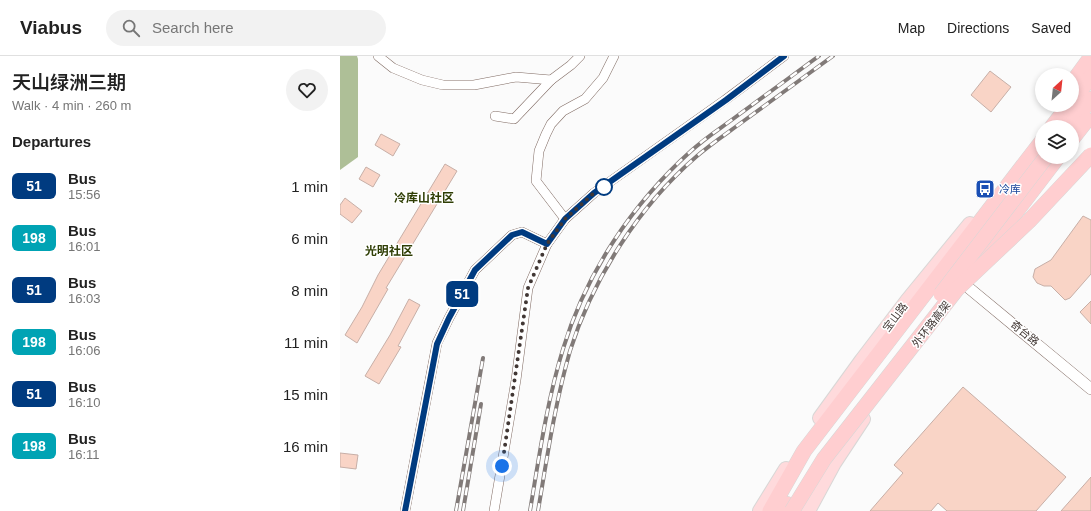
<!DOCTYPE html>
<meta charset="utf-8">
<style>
:root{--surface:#fff;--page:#f2f2f2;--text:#222;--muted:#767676;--line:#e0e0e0}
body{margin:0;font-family:Arial,"Noto Sans SC",sans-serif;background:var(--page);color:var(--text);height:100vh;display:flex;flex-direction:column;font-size:15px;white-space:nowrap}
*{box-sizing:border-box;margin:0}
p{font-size:13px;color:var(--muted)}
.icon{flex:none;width:22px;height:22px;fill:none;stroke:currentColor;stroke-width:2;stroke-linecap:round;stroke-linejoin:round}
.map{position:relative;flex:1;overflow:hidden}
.side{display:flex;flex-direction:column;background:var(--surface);width:340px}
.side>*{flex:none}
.badge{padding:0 8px;border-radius:6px;font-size:14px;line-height:26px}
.needle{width:26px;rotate:27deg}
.controls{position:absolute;left:695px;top:12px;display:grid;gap:8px}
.controls a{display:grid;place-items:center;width:44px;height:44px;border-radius:50%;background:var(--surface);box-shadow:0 2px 6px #0003;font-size:20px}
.you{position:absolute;width:20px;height:20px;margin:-10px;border:3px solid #fff;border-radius:50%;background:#1a73e8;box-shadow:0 0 0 6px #1a73e833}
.map>.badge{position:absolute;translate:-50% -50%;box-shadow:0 0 0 2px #fff}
h2{padding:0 12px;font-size:15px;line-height:36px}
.round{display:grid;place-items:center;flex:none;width:42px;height:42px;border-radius:21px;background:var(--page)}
.overview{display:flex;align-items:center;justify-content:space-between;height:68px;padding:0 12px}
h1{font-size:19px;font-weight:600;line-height:30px}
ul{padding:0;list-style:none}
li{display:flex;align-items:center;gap:12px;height:52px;padding:0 12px}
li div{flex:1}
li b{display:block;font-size:15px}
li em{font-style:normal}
li .badge{min-width:44px;font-weight:700;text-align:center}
header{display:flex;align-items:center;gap:24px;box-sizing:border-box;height:56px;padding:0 20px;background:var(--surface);border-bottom:1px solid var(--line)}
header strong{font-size:19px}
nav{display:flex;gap:22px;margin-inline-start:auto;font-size:14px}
.search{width:280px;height:36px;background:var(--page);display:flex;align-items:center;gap:10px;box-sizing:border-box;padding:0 14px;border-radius:22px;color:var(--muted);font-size:15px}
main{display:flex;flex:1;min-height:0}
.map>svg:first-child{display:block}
.forest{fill:#aebf97}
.building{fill:#f9d4c6;stroke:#c7afa7}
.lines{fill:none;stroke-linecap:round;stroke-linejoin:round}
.minor-casing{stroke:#806b63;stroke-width:10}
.tertiary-casing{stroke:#806b63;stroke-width:12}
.primary-casing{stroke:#d9d7d6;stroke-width:16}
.trunk-casing{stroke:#d9d7d6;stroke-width:16}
.minor{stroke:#fff;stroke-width:9}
.tertiary{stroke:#fff;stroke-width:11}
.primary{stroke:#ffdadc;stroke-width:14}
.trunk{stroke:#ffced0;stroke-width:15}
.rail-casing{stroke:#817a78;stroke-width:4}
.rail{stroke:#fff;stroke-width:2.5;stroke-dasharray:8;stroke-linecap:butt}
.trunk-bridge-casing{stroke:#d9d7d6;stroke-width:16;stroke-linecap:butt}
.trunk-bridge{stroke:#ffced0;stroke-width:15}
.line-casing{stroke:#fff;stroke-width:9}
.line{stroke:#003b80;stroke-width:6}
.walk{stroke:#413734;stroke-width:4;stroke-dasharray:0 7.2}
.stop-dot{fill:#fff;stroke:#003b80;stroke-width:2}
.labels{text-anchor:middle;stroke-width:3;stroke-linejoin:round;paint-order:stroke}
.transit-label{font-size:11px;fill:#164399;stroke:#fff;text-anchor:start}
.street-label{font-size:11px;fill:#413734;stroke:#fff}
.neighbourhood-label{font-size:12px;font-weight:bold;fill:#2f3e05;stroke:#fff}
</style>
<header>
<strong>Viabus</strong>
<div class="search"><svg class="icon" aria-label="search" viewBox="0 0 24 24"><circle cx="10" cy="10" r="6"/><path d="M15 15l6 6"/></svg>Search here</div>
<nav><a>Map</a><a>Directions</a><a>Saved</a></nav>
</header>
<main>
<section class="side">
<div class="overview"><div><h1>天山绿洲三期</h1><p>Walk · 4 min · 260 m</p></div><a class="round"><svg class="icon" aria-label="heart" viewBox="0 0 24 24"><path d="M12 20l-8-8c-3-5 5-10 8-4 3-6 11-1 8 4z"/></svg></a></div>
<h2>Departures</h2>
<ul>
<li><span class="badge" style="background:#003b80;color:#fff">51</span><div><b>Bus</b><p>15:56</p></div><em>1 min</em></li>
<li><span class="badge" style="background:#00a3b4;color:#fff">198</span><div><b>Bus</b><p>16:01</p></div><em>6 min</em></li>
<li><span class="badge" style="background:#003b80;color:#fff">51</span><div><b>Bus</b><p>16:03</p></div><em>8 min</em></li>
<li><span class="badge" style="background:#00a3b4;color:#fff">198</span><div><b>Bus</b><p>16:06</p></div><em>11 min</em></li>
<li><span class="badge" style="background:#003b80;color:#fff">51</span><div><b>Bus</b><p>16:10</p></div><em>15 min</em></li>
<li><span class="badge" style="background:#00a3b4;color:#fff">198</span><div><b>Bus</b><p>16:11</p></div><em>16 min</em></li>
</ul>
</section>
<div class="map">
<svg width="751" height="455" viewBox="0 0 751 455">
<rect width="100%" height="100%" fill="#fbfbfb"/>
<path class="forest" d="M0,0H17L18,3V101L0,114Z"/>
<g class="building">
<path d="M650,15L671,31L651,56L631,39Z"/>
<path d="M41,78L60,88L53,100L35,89Z"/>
<path d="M105,108L117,115L46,232L48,233L17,287L5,279L22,251L38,219Z"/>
<path d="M26,111L40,119L33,131L19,123Z"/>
<path d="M5,142L22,155L12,167L0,158V149Z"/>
<path d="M743,160L751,164V218L730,242L725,244L711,230H704L697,227L693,221L695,213L711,204Z"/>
<path d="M69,243L80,249L58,290L61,291L39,328L25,320L50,279Z"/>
<path d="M751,245V268L740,256Z"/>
<path d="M623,331L726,421L696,455H607L598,447L591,455H530L563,417L554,409Z"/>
<path d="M0,397L18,399L16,413L0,411Z"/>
<path d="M751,421V455H721Z"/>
</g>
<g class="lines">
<defs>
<g id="minor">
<path d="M38,0L53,12L82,24L103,29H134L176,21L211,24"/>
<path d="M155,60L174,63L211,24L231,9L240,0"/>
<path d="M225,163L196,125L199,95L206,78L211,68L223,55L245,43L263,22L274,0"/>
<path d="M65,455L97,287L109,262L135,214L172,179L182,176L207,188"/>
<path d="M154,455L176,324L188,232L207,188L225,163L254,137L385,44L444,0"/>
</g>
<path id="tertiary" d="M618,223L751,333"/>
<g id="primary">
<path d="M480,362L522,304L567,245L630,168"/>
<path d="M420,455L446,413"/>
<path d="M468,455L494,407L523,363"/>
</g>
<g id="trunk">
<path d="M732,27L751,1"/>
<path d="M732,45L751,21"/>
<path d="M712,71L729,49"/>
<path d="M729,71L751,43"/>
<path d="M732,83L747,64"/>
<path d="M637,201L666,169L718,101"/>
<path d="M430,455L464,395L702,85"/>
<path d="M444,455L447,448"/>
</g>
</defs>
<use href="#minor" class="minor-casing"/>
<use href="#tertiary" class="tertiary-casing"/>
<use href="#primary" class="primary-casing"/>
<use href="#trunk" class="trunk-casing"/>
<use href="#minor" class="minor"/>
<use href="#tertiary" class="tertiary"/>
<use href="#primary" class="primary"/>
<use href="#trunk" class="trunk"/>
<defs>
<g id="rail">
<path d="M116,455L143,302"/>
<path d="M123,455L141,348"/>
<path d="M190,455C199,401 207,345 223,293C246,217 292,148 351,95C365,82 381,72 397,60C424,40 452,20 479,0"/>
<path d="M198,455C207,402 215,347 230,295C253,222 299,150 357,100C372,87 389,76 405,64C434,43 464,21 493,0"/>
</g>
</defs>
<use href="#rail" class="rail-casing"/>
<use href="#rail" class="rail"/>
<defs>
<g id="trunk-bridge">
<path d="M601,238L706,101"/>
<path d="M452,455L484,403L617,233L689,165L751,99"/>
</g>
</defs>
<use href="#trunk-bridge" class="trunk-bridge-casing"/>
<use href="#trunk-bridge" class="trunk-bridge"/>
</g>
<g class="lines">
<defs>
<path id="line" d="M65,455L97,288L109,262L135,214L172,179L182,176L207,188L225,163L254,137L386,44L444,0"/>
</defs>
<use href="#line" class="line-casing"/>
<use href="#line" class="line"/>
<path class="walk" d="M162,410L188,232L207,188L225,163L254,137L266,129L264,131"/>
</g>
<defs>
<symbol id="bus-square" viewBox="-11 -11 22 22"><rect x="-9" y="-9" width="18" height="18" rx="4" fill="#1a4fb4" stroke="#fff"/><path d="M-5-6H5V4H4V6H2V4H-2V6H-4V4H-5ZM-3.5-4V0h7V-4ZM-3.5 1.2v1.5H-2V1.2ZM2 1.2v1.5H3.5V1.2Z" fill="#fff"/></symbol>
</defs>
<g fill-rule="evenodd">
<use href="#bus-square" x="634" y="122" width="22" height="22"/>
</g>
<circle class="stop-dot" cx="264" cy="131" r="8"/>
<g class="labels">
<g class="transit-label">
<text x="659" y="137">冷库</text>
</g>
<g class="street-label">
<text transform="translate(555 261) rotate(-53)" y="4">宝山路</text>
<text transform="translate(591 268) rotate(-52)" y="4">外环路高架</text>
<text transform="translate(685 277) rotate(39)" y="4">奇台路</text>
</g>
<g class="neighbourhood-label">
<text x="84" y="146">冷库山社区</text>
<text x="49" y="199">光明社区</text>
</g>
</g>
</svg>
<div class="controls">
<a><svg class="needle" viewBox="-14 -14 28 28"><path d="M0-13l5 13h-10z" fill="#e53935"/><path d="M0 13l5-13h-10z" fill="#767676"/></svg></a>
<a><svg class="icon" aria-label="layers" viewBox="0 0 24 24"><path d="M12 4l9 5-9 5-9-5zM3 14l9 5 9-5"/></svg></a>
</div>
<div class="you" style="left:162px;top:410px"></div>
<b class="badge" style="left:122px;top:238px;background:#003b80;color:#fff">51</b>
</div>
</main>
